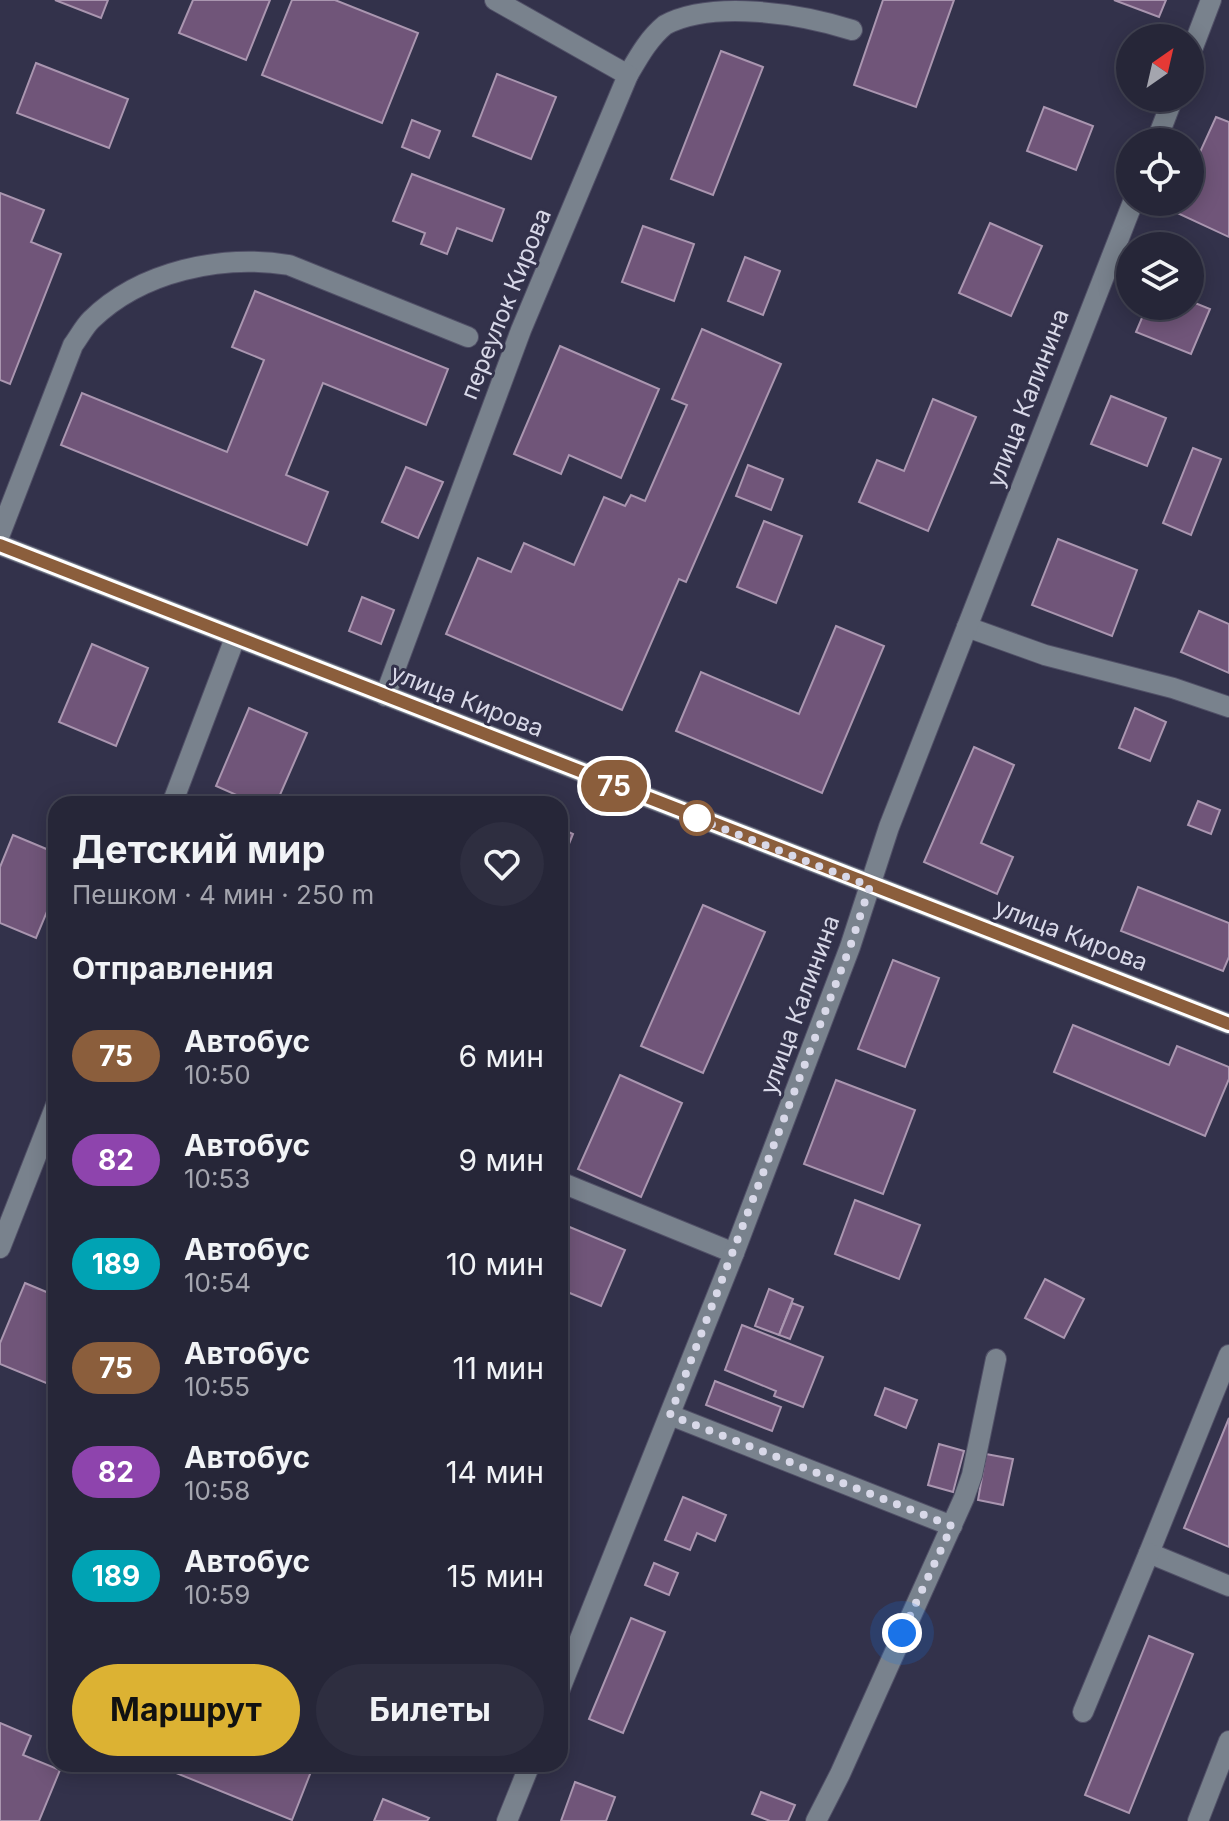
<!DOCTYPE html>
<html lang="ru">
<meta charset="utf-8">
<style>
:root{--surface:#262638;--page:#2e2e40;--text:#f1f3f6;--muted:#a4a5ae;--line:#424353;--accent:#dcb233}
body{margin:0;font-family:Inter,sans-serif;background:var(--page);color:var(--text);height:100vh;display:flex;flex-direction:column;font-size:30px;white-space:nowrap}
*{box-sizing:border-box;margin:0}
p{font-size:26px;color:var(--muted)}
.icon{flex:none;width:44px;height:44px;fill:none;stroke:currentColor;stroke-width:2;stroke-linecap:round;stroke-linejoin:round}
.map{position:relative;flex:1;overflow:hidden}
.drawer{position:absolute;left:48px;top:796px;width:520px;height:976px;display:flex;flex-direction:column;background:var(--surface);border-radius:24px;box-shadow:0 4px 20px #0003,0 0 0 2px var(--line)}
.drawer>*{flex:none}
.badge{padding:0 16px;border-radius:26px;font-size:28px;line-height:52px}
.needle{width:52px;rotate:34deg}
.buttons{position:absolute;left:1116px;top:24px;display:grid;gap:16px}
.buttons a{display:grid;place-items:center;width:88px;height:88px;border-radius:50%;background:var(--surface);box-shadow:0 4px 20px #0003,0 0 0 2px var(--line);font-size:40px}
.you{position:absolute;width:40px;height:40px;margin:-20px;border:6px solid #fff;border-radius:50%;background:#1a73e8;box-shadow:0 0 0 12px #1a73e833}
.map>.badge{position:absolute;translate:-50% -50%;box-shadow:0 0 0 4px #fff}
h2{padding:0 24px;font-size:30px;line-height:72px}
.round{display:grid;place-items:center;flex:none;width:84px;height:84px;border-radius:42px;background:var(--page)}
.headline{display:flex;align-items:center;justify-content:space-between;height:136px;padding:0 24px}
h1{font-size:38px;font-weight:700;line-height:60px}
.primary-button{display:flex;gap:16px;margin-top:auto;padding:16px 24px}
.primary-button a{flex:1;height:92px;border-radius:48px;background:var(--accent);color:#111;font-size:32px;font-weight:700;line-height:92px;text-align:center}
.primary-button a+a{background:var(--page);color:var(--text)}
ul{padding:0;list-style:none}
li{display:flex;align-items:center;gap:24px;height:104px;padding:0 24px}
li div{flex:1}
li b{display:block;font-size:30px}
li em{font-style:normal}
li .badge{min-width:88px;font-weight:700;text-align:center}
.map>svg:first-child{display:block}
.building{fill:#705579;stroke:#aa96b0;stroke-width:2}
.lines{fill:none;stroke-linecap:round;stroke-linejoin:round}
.minor-casing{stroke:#515067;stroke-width:22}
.minor{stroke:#79828d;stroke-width:20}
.line-casing{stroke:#fff;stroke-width:18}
.line{stroke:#8b5e3c;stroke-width:12}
.walk{stroke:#d8d8e8;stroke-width:8;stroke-dasharray:0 14.4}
.stop-dot{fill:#fff;stroke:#8b5e3c;stroke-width:4}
.labels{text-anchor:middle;stroke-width:6;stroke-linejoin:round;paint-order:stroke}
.street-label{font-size:24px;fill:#d8d8e8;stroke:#33324b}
</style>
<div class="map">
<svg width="1229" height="1821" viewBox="0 0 1229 1821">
<rect width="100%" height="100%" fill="#33324b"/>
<g class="building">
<path d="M55,0H108L101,18Z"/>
<path d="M193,0H270L246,60L179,33Z"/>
<path d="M292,0H335L418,33L382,123L262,75Z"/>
<path d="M883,0H954L916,107L854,85Z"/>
<path d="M1114,0H1166L1159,17Z"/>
<path d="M721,51L763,67L713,195L671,179Z"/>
<path d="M36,63L128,99L109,148L17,113Z"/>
<path d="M497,74L556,97L531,159L473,136Z"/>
<path d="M1044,107L1093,126L1076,170L1027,151Z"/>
<path d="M1216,117L1229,122V237L1173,211L1177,202H1190V174Z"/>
<path d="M412,120L440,131L429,158L402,147Z"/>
<path d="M412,174L504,209L492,241L457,228L447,254L421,244L425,233L393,221Z"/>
<path d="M0,193L44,210L31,242L61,254L10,384L0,380Z"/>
<path d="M990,223L1042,246L1011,316L959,293Z"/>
<path d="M643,226L694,244L674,301L622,282Z"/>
<path d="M745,257L780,271L763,315L728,301Z"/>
<path d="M255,291L448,369L426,425L323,383L286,475L328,492L307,545L61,445L82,393L227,452L264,360L232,347Z"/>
<path d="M1190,301L1210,309L1191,354L1136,332L1147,306H1190Z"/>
<path d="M702,329L781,364L686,582L679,579L622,710L446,634L478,558L511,572L524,543L574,565L604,497L625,506L631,495L645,501L687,405L672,399Z"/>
<path d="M560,346L659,389L621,478L569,455L561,474L514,454Z"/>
<path d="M1111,396L1166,418L1147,466L1091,444Z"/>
<path d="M933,399L976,417L928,531L859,502L877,460L904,471Z"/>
<path d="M1193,448L1221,459L1191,535L1163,523Z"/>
<path d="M748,465L783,479L771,510L736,496Z"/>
<path d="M406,467L443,482L418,538L382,522Z"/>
<path d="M764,521L802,536L776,603L737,587Z"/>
<path d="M1058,539L1137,570L1112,636L1032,605Z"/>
<path d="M362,597L394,610L381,644L349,631Z"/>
<path d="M1199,611L1229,624V673L1181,652Z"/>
<path d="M836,626L884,646L822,793L676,731L701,672L799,714Z"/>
<path d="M92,644L148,668L116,746L59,722Z"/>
<path d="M249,708L307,733L276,804H257L216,786Z"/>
<path d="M1135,708L1166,722L1150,761L1119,748Z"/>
<path d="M974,747L1014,765L981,843L1013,857L997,894L924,862Z"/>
<path d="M1198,801L1220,810L1211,834L1188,825Z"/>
<path d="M560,828L573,834L560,866Z"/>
<path d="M13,835L56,853V890L36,938L0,923V867Z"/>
<path d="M1138,887L1229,923V957L1223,971L1121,931Z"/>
<path d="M703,905L765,932L703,1073L641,1046Z"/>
<path d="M893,960L939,978L905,1067L858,1049Z"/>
<path d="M1073,1025L1169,1065L1177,1046L1229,1067V1079L1205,1136L1054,1072Z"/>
<path d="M620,1075L682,1103L641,1197L578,1169Z"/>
<path d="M836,1080L915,1110L883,1194L804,1164Z"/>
<path d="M855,1200L920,1225L899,1279L835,1254Z"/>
<path d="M560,1223L625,1250L601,1306L560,1289Z"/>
<path d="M1045,1279L1084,1299L1064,1338L1025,1318Z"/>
<path d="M25,1283L56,1296V1372L51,1385L0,1364V1343Z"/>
<path d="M769,1289L793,1299L779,1335L755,1326Z"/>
<path d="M792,1303L803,1307L790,1339L779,1335Z"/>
<path d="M742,1325L823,1357L803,1407L774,1396L776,1391L725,1370Z"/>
<path d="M715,1381L781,1407L772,1431L706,1405Z"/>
<path d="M885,1388L917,1400L906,1428L875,1415Z"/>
<path d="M1229,1418V1547L1184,1528Z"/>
<path d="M939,1444L964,1451L953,1492L928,1485Z"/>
<path d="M986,1454L1013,1459L1003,1505L978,1500Z"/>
<path d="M683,1497L726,1515L715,1541L697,1533L690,1550L665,1540Z"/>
<path d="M654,1563L678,1573L669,1595L645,1585Z"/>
<path d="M631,1618L665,1632L623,1733L589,1719Z"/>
<path d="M1149,1636L1193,1654L1129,1813L1085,1795Z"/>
<path d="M0,1723L31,1736L23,1755L60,1770L39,1821H0Z"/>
<path d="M154,1764H314L292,1820Z"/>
<path d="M575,1782L615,1797L606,1821H561Z"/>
<path d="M761,1792L795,1805L788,1821H770L752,1814Z"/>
<path d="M383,1799L429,1818L427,1821H374Z"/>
</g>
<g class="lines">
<defs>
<g id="minor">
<path d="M1190,55L1211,0"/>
<path d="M628,75C638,58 648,39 665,25C712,0 799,13 852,30"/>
<path d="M1156,142L1173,98"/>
<path d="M0,534L73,345C79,337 84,327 91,320C141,271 222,254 289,265L468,337"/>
<path d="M0,545L1229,1024"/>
<path d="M967,627L1045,655L1173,688L1229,707"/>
<path d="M385,696L521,330L628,75L495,0"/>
<path d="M172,804L235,638"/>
<path d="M560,1182L734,1253"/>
<path d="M0,1248L56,1105"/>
<path d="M1229,1355L1149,1553L1229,1586"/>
<path d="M670,1415L952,1526"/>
<path d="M560,1689L734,1253L850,947L889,827L1133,202"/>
<path d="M1083,1712L1149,1553"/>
<path d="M507,1821L530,1764"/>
<path d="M816,1821L840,1774L964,1498L972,1475L996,1359"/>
<path d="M1198,1821L1229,1741"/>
</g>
</defs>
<use href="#minor" class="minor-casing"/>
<use href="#minor" class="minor"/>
</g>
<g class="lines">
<defs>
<path id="line" d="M0,545L1229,1024"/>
</defs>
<use href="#line" class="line-casing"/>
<use href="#line" class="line"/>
<path class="walk" d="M697,818L691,816L870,886L850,947L670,1415L952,1526L902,1633"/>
</g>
<circle class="stop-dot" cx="697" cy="818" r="16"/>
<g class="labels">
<g class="street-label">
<text transform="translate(506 304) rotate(-68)" y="8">переулок Кирова</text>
<text transform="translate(1028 398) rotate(-69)" y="8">улица Калинина</text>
<text transform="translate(467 701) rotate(21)" y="8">улица Кирова</text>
<text transform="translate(1071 935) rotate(21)" y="8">улица Кирова</text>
<text transform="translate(800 1005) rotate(-70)" y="8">улица Калинина</text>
</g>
</g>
</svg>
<div class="buttons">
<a><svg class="needle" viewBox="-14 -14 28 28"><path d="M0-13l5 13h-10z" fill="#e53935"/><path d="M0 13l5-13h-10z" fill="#a4a5ae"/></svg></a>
<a><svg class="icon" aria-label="locate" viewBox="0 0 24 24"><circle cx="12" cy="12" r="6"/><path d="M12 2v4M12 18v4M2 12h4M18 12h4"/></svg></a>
<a><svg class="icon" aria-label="layers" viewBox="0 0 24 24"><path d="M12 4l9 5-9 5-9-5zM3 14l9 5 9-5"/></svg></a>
</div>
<div class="you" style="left:902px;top:1633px"></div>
<b class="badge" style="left:614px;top:786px;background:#8b5e3c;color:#fff">75</b>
<section class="drawer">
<div class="headline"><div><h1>Детский мир</h1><p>Пешком · 4 мин · 250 m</p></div><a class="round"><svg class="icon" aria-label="heart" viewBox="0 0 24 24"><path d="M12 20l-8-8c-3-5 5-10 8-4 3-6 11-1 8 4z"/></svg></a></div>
<h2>Отправления</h2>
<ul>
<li><span class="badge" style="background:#8b5e3c;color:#fff">75</span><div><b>Автобус</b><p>10:50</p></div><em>6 мин</em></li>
<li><span class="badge" style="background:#8e44ad;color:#fff">82</span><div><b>Автобус</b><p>10:53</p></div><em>9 мин</em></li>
<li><span class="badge" style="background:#00a3b4;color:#fff">189</span><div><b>Автобус</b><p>10:54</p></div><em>10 мин</em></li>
<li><span class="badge" style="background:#8b5e3c;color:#fff">75</span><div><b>Автобус</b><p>10:55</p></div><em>11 мин</em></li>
<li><span class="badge" style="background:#8e44ad;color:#fff">82</span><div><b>Автобус</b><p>10:58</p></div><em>14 мин</em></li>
<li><span class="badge" style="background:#00a3b4;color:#fff">189</span><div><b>Автобус</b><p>10:59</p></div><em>15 мин</em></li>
</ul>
<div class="primary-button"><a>Маршрут</a><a>Билеты</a></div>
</section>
</div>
